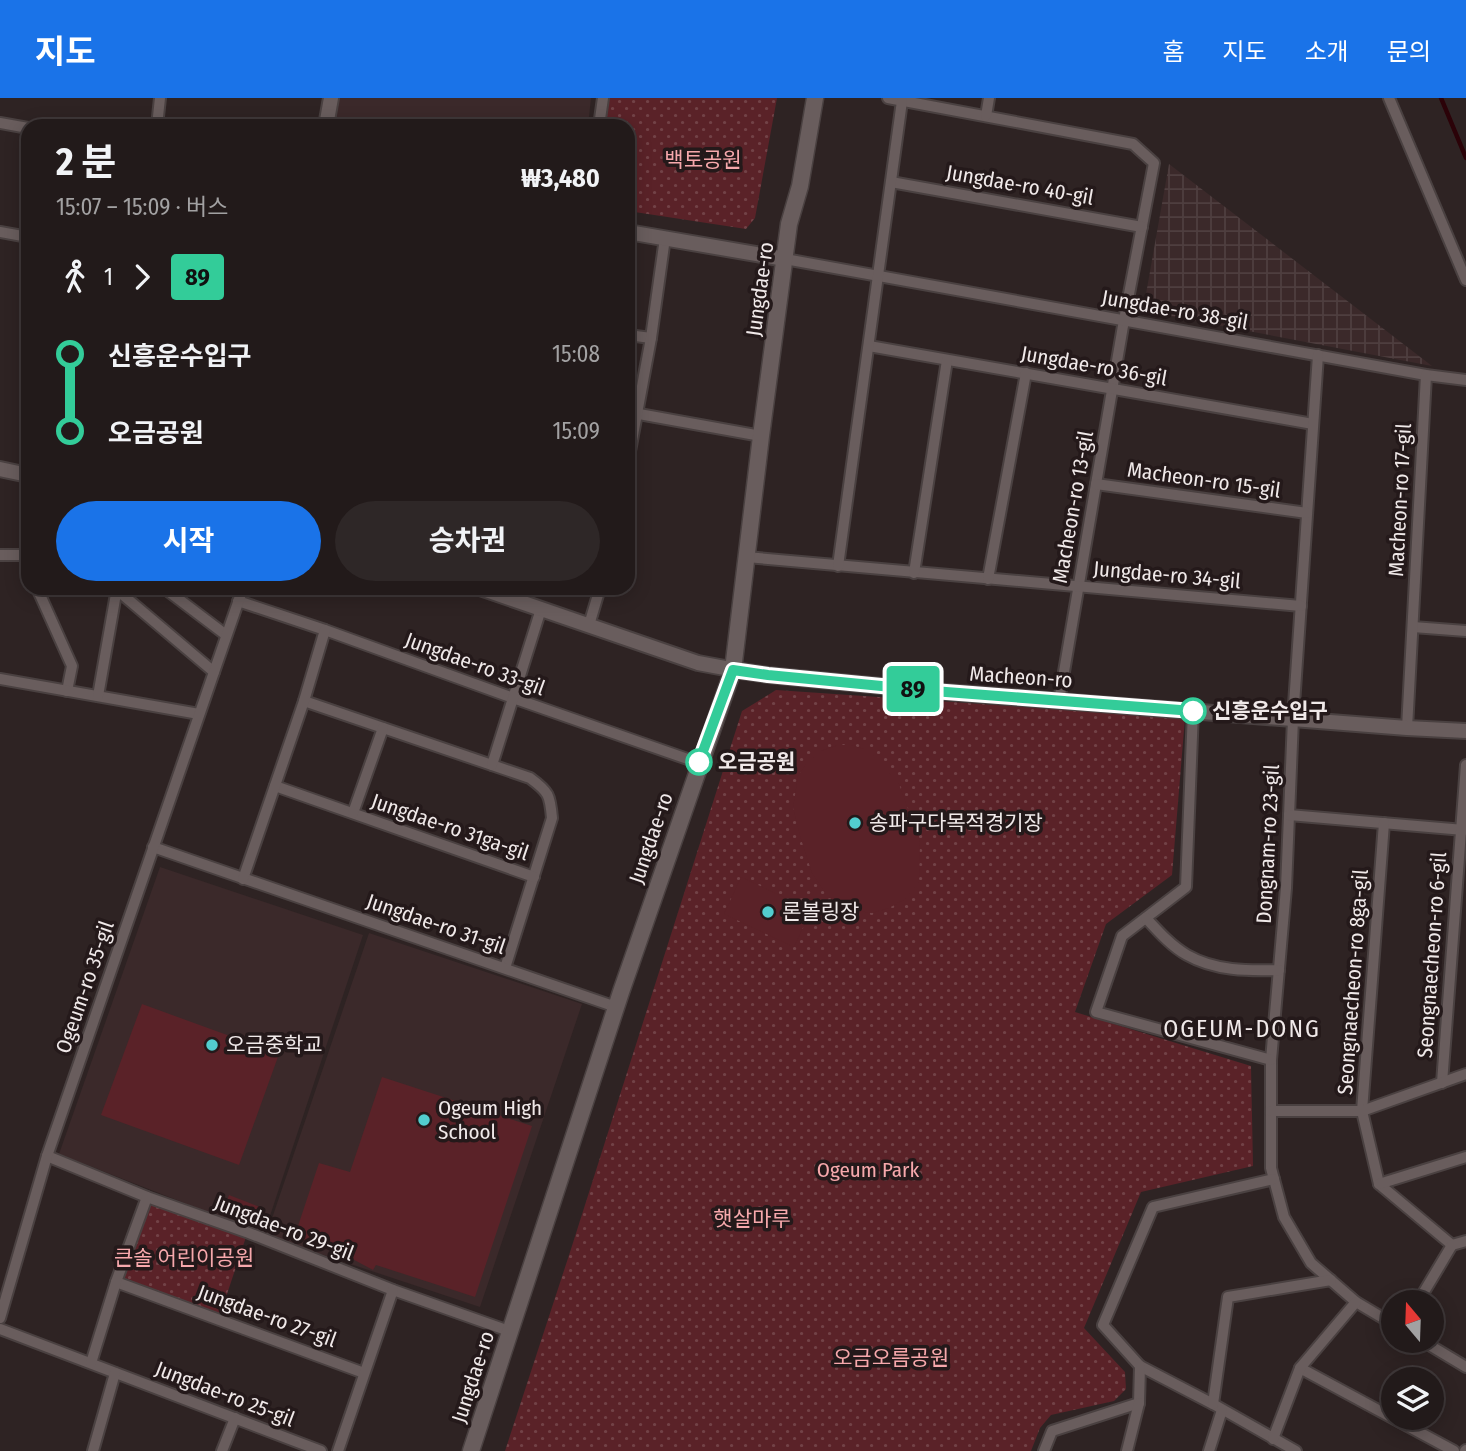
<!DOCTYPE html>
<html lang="ko">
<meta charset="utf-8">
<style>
:root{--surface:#221a1a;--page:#2e2727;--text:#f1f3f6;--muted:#a2a1a2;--line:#3f3839;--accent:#1a73e8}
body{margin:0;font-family:"Fira Sans Condensed","Noto Sans KR",sans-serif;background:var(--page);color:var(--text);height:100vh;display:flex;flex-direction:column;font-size:26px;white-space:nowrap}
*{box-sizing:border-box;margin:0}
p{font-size:23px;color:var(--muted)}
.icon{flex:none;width:38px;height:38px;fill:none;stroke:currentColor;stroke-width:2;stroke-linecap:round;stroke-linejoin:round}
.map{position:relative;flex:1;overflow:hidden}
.drawer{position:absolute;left:21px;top:21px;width:614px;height:476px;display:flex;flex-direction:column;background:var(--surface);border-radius:21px;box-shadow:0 4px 18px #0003,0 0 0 2px var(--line)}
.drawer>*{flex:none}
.badge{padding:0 14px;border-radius:5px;font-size:24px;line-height:46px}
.needle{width:46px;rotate:341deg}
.tools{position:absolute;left:1381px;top:1192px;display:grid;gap:14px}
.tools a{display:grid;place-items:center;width:63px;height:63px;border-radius:50%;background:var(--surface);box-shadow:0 4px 18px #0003,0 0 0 2px var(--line);font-size:35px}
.map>.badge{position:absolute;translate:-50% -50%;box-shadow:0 0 0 4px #fff}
.legs{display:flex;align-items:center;gap:10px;height:77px;padding:0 35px;font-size:23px}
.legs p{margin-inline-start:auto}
.overview{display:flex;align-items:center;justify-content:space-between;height:119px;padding:0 35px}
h1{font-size:38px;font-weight:700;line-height:52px}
.action{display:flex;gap:14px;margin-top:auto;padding:14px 35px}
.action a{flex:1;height:80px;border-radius:42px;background:var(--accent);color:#fff;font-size:28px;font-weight:700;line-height:80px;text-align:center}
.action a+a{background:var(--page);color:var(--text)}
ul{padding:0 35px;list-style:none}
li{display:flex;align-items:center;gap:24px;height:77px;font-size:26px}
li i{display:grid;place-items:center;width:10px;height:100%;margin:0 9px;background:currentColor}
li i::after{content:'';width:18px;height:18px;margin:-9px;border:5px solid;border-radius:50%;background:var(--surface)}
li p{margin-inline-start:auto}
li:first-child i{background:linear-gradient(#0000 50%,currentColor 0)}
li:last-child i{background:linear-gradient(currentColor 50%,#0000 0)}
header{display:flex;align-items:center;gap:42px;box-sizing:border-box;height:98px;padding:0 35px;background:var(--accent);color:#fff}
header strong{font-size:33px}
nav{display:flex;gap:38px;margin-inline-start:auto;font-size:24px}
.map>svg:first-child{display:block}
.built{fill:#3b292a}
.industrial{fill:url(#industrial-grid)}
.green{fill:url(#green-dots)}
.pitch{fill:#5a2228}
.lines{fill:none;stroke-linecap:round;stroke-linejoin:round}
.stream{stroke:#2b0208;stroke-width:4.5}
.minor-casing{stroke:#4a4141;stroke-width:14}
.tertiary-casing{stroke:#4a4141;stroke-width:18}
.secondary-casing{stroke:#4a4141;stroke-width:19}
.minor{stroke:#695d5d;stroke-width:10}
.tertiary{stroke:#695d5d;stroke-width:14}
.secondary{stroke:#695d5d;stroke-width:16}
.line-1-casing{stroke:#fff;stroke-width:16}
.line-1{stroke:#3c9;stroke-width:10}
.stop-1-dot{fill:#fff;stroke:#3c9;stroke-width:3.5}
.poi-dot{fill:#52cdce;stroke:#24191a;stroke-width:2.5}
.labels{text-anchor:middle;stroke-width:7;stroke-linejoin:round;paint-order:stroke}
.park-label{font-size:21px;fill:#f7a8ac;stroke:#24191a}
.street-label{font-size:21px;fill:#f0e9e9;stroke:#24191a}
.stop-label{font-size:21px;font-weight:bold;fill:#f0e9e9;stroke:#24191a;text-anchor:start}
.poi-label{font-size:21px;fill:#f0e9e9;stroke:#24191a;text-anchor:start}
.quarter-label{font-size:24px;letter-spacing:2px;fill:#f0e9e9;stroke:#24191a}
</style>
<header>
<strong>지도</strong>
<nav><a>홈</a><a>지도</a><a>소개</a><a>문의</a></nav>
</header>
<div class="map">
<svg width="1466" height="1353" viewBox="0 0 1466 1353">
<defs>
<pattern id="industrial-grid" width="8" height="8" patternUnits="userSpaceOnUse" patternTransform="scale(1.75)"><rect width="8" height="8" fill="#3b292a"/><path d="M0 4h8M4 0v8" fill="none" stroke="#4e3e3f"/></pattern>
<pattern id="green-dots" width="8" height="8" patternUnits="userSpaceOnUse" patternTransform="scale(1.75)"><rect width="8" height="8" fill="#5a2228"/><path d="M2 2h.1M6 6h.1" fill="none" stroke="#724247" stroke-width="1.8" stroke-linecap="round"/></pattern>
</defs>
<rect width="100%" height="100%" fill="#2e2323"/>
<g class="built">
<path d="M338,0H591L588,28H334Z"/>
<path d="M160,769L363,837L264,1136L59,1056Z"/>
<path d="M369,835L582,906L480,1209L266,1138Z"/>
</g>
<path class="industrial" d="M1169,66L1432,268L1143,213Z"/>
<g class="green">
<path d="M607,0H777L755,120L746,131L628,113V28H603Z"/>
<path d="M776,592L1185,620L1172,777L1106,826L1075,914L1251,968L1253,1068L1141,1094L1084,1230L1125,1274L1126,1291L1114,1303L1051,1317L1040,1330L1031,1353H505L571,1151L742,613Z"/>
<path d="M150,1104L246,1139L220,1217L122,1183Z"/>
</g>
<g class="pitch">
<path d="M838,647H851L864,651L873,657L899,686L920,744L919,784L905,801L889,810L872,815L858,813L839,806L826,796L812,775L801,741L793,710L798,678L806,666L821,653Z"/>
<path d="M741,779L811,812L794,849L724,816Z"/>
<path d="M142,906L279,956L239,1067L101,1017Z"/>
<path d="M382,979L532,1028L475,1199L376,1167L373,1172L345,1157L294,1140L319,1065L350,1074Z"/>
<path d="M229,1097L265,1111L258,1129L222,1115Z"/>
</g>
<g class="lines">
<path class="stream" d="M1441,0L1466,60"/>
<defs>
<g id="minor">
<path d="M888,0L1133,46L1154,65L1124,222L1059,603"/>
<path d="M1389,0L1466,182"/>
<path d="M986,18L989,0"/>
<path d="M0,25L28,30"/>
<path d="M157,28L160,0"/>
<path d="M599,28L603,0"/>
<path d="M891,84L1142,129"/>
<path d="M0,134L28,139"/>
<path d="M785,161L1426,277L1466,282"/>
<path d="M628,237L651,240"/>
<path d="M869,248L1313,326"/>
<path d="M1318,257L1293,621L1286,790L1271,962V1070L1284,1119L1311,1165L1356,1204L1393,1226"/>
<path d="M628,314L761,338"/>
<path d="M628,364L651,240L665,140"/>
<path d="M1096,386L1307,415"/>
<path d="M0,457H28"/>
<path d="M746,459L1301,508"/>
<path d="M838,468L902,3"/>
<path d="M914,475L947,262"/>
<path d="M988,481L1026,275"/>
<path d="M37,490L72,568L67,593"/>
<path d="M164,490L226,537"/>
<path d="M117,492L214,574"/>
<path d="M238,503L325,532L513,600L699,665"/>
<path d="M589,527L600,490"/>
<path d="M1413,529L1466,533"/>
<path d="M0,581L199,616"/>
<path d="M98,598L117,490"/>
<path d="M304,603L530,680C549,694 550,697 552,720L505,870"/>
<path d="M1193,613L1186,789L1122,838L1096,914L1271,962"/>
<path d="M1407,630L1426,277"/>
<path d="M492,667L541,511"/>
<path d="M275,688L534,779"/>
<path d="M353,715L383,630"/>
<path d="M1289,717L1464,732"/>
<path d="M1384,725L1362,1013L1379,1086L1452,1147"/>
<path d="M153,749L616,909"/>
<path d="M243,781L304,603L325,532"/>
<path d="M1146,820C1158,833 1171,848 1187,857C1215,873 1248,873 1279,872"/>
<path d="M1442,985L1466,667"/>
<path d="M1271,1013H1362L1466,976"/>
<path d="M47,1058L147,1099L249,1135L393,1192L509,1233"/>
<path d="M1379,1086L1466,1059"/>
<path d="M116,1184L364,1275"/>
<path d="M1418,1204L1452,1147L1466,1143"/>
<path d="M0,1220L47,1058L243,490"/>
<path d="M0,1231L321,1353"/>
<path d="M1421,1242L1466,1269"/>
<path d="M91,1265L116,1184L147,1099"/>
<path d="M1140,1268L1213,1306L1296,1353"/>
<path d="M1300,1270L1454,1353"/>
<path d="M1213,1306L1228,1199L1331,1182"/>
<path d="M1273,1341L1300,1270L1356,1204"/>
<path d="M93,1353L115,1275"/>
<path d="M222,1353L235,1320"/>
<path d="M338,1353L393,1192"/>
<path d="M1044,1353L1052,1333L1139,1305L1140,1268L1103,1227L1153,1109L1274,1081"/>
<path d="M1127,1353L1139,1305"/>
<path d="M1209,1353L1222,1312"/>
<path d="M1465,1353L1466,1352"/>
</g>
<g id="tertiary">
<path d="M326,28L331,0"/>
<path d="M628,134L785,161"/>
<path d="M0,371L28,377"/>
<path d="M480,490L698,565L741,573L768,577L933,593L1407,630L1466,633"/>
</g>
<path id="secondary" d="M471,1353L621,894L733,572L761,338L789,126L800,88L815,0"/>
</defs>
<use href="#minor" class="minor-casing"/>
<use href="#tertiary" class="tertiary-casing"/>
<use href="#secondary" class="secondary-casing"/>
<use href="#minor" class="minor"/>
<use href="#tertiary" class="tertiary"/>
<use href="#secondary" class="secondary"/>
</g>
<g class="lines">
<defs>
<path id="line-1" d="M699,664L733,572L768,577L933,593L1193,613"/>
</defs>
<use href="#line-1" class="line-1-casing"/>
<use href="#line-1" class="line-1"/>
</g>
<g class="stop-1-dot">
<circle cx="1193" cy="613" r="12"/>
<circle cx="699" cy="664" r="12"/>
</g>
<g class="poi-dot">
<circle cx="855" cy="725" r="7"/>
<circle cx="768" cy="814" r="7"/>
<circle cx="212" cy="947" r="7"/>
<circle cx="424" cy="1022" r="7"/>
</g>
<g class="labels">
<g class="park-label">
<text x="703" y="69">백토공원</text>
<text x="868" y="1079">Ogeum Park</text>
<text x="752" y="1128">햇살마루</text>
<text x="184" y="1167">큰솔 어린이공원</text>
<text x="891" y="1267">오금오름공원</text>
</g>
<g class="street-label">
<text transform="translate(1020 87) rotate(10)" y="7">Jungdae-ro 40-gil</text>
<text transform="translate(760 191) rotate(-82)" y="7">Jungdae-ro</text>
<text transform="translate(1175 212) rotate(10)" y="7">Jungdae-ro 38-gil</text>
<text transform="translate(1094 268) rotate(10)" y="7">Jungdae-ro 36-gil</text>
<text transform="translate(1204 382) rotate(8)" y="7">Macheon-ro 15-gil</text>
<text transform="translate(1400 402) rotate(-87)" y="7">Macheon-ro 17-gil</text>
<text transform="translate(1073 409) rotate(-80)" y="7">Macheon-ro 13-gil</text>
<text transform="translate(1167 477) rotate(5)" y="7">Jungdae-ro 34-gil</text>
<text transform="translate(475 566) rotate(20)" y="7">Jungdae-ro 33-gil</text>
<text transform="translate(1021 579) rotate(4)" y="7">Macheon-ro</text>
<text transform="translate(450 729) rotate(19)" y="7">Jungdae-ro 31ga-gil</text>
<text transform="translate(651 740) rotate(-71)" y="7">Jungdae-ro</text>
<text transform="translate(1268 746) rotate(-87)" y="7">Dongnam-ro 23-gil</text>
<text transform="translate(436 826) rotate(19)" y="7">Jungdae-ro 31-gil</text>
<text transform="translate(1432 857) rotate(-86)" y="7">Seongnaecheon-ro 6-gil</text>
<text transform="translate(1353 884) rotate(-86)" y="7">Seongnaecheon-ro 8ga-gil</text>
<text transform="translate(85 889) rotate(-71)" y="7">Ogeum-ro 35-gil</text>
<text transform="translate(284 1130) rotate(21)" y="7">Jungdae-ro 29-gil</text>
<text transform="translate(267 1218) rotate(20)" y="7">Jungdae-ro 27-gil</text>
<text transform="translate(473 1279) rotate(-72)" y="7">Jungdae-ro</text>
<text transform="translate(225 1296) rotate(21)" y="7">Jungdae-ro 25-gil</text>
</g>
<g class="stop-label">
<text x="1212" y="620">신흥운수입구</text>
<text x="718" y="671">오금공원</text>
</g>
<g class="poi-label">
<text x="869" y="732">송파구다목적경기장</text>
<text x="782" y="821">론볼링장</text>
<text x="226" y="954">오금중학교</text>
<text x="438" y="1017">Ogeum High<tspan x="438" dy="24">School</tspan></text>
</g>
<g class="quarter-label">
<text x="1242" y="939">OGEUM-DONG</text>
</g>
</g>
</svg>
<div class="tools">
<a><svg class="needle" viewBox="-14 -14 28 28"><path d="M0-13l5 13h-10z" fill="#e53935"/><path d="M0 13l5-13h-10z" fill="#a2a1a2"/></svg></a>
<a><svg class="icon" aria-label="layers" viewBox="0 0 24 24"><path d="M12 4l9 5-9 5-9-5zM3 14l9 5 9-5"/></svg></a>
</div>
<b class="badge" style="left:913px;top:591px;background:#3c9;color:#111">89</b>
<section class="drawer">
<div class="overview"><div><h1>2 분</h1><p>15:07 – 15:09 · 버스</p></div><b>₩3,480</b></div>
<div class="legs"><svg class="icon" aria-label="walk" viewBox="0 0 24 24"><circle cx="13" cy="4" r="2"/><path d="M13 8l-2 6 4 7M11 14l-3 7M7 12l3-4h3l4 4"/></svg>1<svg class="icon" aria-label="forward" viewBox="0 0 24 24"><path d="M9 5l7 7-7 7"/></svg><b class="badge" style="background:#3c9;color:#111">89</b></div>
<ul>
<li><i style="color:#3c9"></i><b>신흥운수입구</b><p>15:08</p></li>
<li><i style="color:#3c9"></i><b>오금공원</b><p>15:09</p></li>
</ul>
<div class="action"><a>시작</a><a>승차권</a></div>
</section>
</div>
